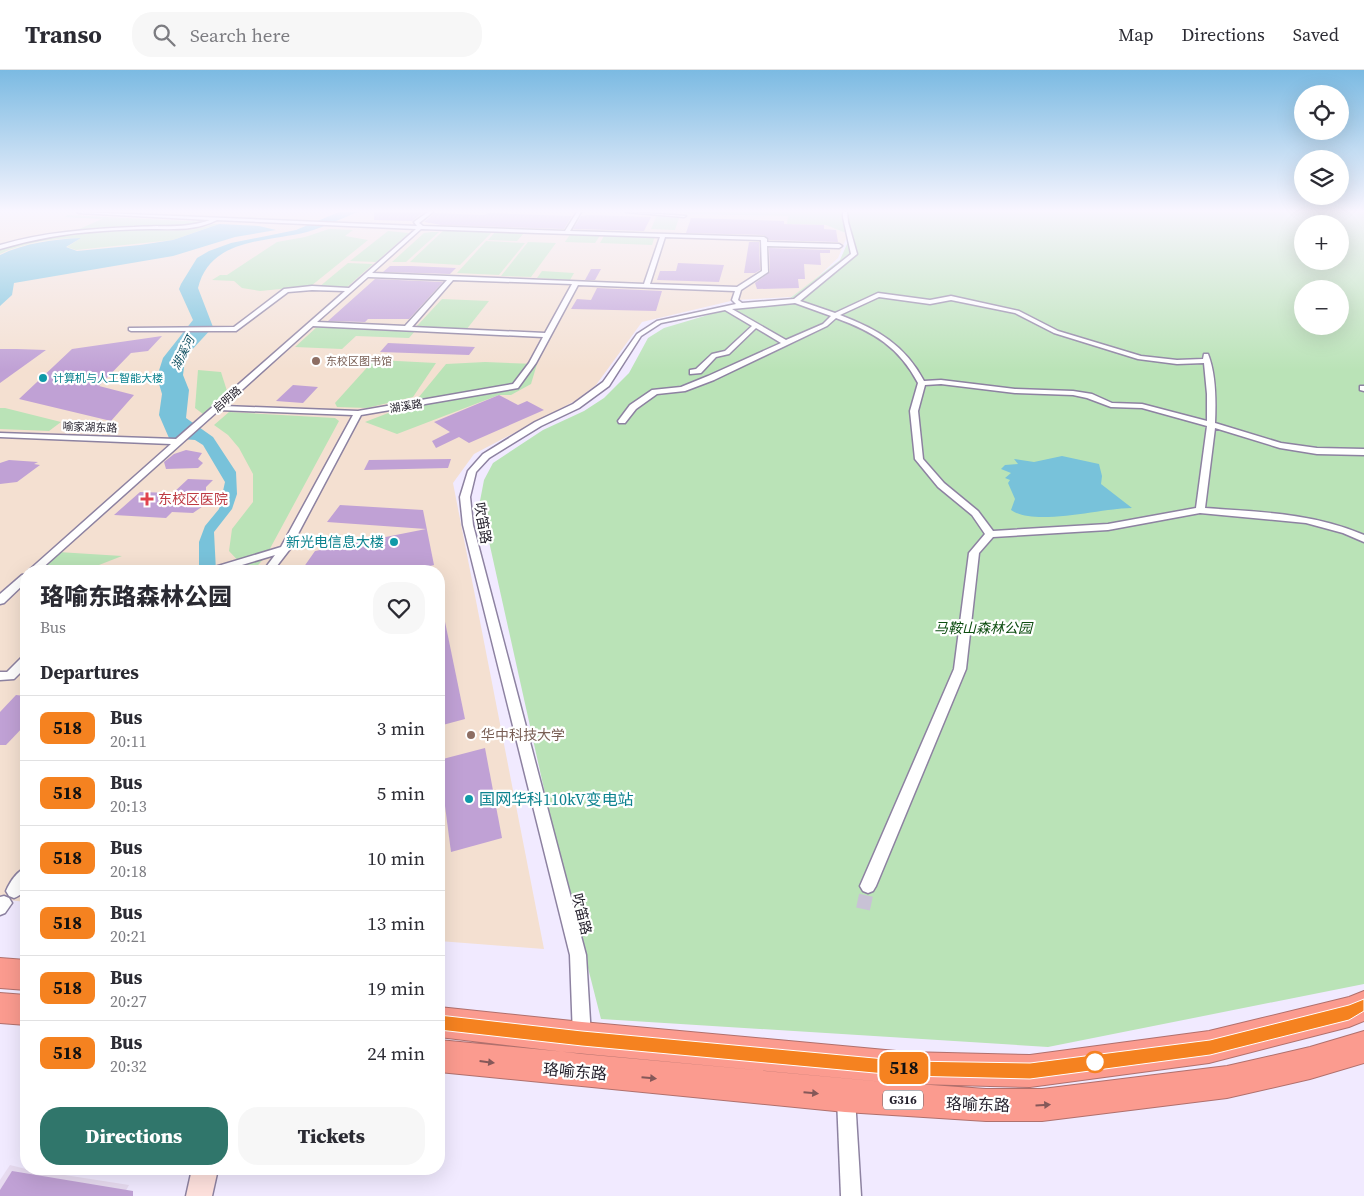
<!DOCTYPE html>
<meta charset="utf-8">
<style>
:root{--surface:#fff;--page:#f7f7f7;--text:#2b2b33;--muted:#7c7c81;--line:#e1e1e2;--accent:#30766b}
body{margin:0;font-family:"Source Serif 4","Noto Sans SC",serif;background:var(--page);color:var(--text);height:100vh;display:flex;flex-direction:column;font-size:19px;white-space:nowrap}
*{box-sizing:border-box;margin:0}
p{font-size:16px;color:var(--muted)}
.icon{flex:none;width:28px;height:28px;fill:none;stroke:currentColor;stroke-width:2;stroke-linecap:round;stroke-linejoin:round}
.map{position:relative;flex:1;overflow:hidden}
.sheet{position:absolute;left:20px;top:495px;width:425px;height:610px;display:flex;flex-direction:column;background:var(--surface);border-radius:20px;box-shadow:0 5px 20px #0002}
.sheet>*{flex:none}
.badge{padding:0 10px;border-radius:8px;font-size:18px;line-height:32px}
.controls{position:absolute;left:1294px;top:15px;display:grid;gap:10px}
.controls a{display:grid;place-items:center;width:55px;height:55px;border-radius:50%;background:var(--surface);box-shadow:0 5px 20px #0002;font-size:25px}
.map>.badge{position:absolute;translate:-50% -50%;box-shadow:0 0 0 2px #fff}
h2{padding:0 20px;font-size:19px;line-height:45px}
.round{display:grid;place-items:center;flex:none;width:52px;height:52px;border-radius:20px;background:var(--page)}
.head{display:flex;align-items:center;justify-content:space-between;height:85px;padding:0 20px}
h1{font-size:24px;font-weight:800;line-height:38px}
.button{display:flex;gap:10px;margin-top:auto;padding:10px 20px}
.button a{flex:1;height:58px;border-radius:20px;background:var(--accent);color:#fff;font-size:20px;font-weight:800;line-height:58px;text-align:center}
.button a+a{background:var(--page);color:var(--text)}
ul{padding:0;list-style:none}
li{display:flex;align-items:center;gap:15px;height:65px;padding:0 20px;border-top:1px solid var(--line)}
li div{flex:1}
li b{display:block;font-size:19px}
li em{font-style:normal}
li .badge{min-width:55px;font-weight:700;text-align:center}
header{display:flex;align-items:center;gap:30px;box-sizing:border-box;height:70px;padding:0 25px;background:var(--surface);border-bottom:1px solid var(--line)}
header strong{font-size:24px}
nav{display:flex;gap:28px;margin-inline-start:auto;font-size:18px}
.search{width:350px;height:45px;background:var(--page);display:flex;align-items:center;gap:12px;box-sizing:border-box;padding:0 18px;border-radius:20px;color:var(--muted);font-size:19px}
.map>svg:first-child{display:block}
.industrial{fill:#e7dbf0}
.education{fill:#f4e0d1}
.green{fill:#bae3b7;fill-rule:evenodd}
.water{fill:#78c2da}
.building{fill:#c0a1d5}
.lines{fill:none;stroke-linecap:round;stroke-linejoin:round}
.street-tunnel{stroke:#c8c2d5;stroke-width:14;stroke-dasharray:14 7;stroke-linecap:butt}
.street-casing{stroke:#8d82a1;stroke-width:3}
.secondary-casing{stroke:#8d82a1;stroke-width:3}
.highway-casing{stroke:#b0706d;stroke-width:2}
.street{fill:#fff;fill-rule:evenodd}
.secondary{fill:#fee1dd;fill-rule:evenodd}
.highway{fill:#fb9b8f;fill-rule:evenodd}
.oneway{fill:#855859}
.line{fill:#f58220;stroke:#fff}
.education-dot{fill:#8d6e63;stroke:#fff;stroke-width:2}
.culture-dot{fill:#0f9aa8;stroke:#fff;stroke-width:2}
.health-dot{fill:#e0444e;stroke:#fff;stroke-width:2}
.stop-dot{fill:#fff;stroke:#f58220;stroke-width:2.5}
.labels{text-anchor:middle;stroke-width:4.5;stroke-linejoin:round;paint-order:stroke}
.far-education-label{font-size:11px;fill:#785e54;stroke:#fff;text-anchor:start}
.far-culture-label{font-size:11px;fill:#0d838f;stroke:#fff;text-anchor:start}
.far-street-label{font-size:11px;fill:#25212d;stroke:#fff}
.far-water-label{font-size:12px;font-style:italic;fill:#135263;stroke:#fff}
.shield{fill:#fff;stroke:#66646c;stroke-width:1}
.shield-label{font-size:12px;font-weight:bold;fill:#25212d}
.health-label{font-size:14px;fill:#be3a42;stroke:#fff;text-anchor:start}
.street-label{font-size:14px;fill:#25212d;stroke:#fff}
.culture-label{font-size:14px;fill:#0d838f;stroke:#fff;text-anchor:end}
.park-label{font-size:14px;font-style:italic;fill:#0d4d10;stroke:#fff}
.education-label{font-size:14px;fill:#785e54;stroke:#fff;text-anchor:start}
.near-culture-label{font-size:16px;fill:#0d838f;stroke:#fff;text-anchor:start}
.near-street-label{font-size:16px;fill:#25212d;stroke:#fff}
</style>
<header>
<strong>Transo</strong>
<div class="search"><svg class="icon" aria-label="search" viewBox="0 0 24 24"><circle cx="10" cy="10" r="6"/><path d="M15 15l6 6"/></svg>Search here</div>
<nav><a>Map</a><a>Directions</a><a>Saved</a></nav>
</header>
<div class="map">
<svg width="1364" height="1126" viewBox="0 0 1364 1126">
<rect width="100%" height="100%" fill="#f1eaff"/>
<path class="industrial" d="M10,1095L26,1099L129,1115L123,1126H0V1110Z"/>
<path class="education" d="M0,142H642L653,144L682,142L687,144L789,146L787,154H826L848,164L838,188L810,214L791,227L735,230L642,252L596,315L575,331L474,384L453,413L544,879L439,871V501H26V832L0,829Z"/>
<g class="green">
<path d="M668,142L680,145L675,160L651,159L657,145Z"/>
<path d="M682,142H1364V914L1048,977L601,949L554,764L480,431L484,410L493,393L543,360L584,341L604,328L629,303L648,268L664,258L718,242L745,237L781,235L840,190L851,165L826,155L787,154L788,146L687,144ZM1302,154H1340V191H1302ZM1302,219H1340V256H1302Z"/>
<path d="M68,145L205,152L190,157H134L77,160L102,149L64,147Z"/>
<path d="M213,154H218L173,170L76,180L67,177L81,168C54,168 25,172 0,184V180C44,165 90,162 137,160C163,159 188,164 213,154Z"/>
<path d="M329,159L353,160L345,166L368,170L311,216L260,221L242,218L234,211L212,210L220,205H227L277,172L305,167Z"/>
<path d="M445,159L493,161L460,195L410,192Z"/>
<path d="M388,161L409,163L376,192L350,191Z"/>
<path d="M496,161L525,162L517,171L488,170Z"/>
<path d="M431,162H439L406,192H392L424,163Z"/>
<path d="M571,163L601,164L595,173L565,172Z"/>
<path d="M605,164L655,166L652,175L600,173Z"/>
<path d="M486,171L525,173L499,205L457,203Z"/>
<path d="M528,172L556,173L531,207L501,206Z"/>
<path d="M348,193L373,194L346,218L319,217Z"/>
<path d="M542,201L574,203L570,210L537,208Z"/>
<path d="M442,229L489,231L466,260L416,257Z"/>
<path d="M318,256L415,261L409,268L356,266L342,279L295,277Z"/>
<path d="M378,290L436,293L413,327L367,338L337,337L335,333L372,292Z"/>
<path d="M485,292L537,294L531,314L511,325H499L397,364L365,352L414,333L446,294Z"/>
<path d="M198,300L221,302L227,321L203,344L195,338Z"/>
<path d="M0,338H5L61,352L49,361L0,359Z"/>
<path d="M229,342L335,348L339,351L266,486L253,501H240L243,496L229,481L232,459L253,432V404L239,378L228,365L214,355Z"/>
<path d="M58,482L122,486L99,495L92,501H35Z"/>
</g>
<g class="water">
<path d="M339,142H357C341,149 324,157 307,162C267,172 210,168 198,218L213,257L189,283L184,297L183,305L189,320L186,348L213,367L236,402L237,424L232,439L214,462L216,501H199V472L205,456L219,439L225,412L203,375L195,370L169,368L159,345L162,324L157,307L163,288L193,250L179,219L181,214L197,188L209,181L231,173L296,160Z"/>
<path d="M219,154L259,156L276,160L235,167L173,186L14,213L12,225L0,236V185C25,173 54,169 81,168L66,177L77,181L140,175L173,170Z"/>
<path d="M1062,386L1099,394L1102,406L1101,414L1132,438C1102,438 1034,457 1011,440L1015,429L1008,413L1010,410L1005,408L1011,403L1001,399L1005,395L1018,394L1014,389L1034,392Z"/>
</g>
<g class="building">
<path d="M374,142H424L412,151L374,150Z"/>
<path d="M435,143L485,145L488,143L572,146L564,159L441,155L424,152Z"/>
<path d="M588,145L651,147L644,161L573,159L581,146Z"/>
<path d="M691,148L784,151V154L824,155V159L836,160L838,172L769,170L764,165L686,163Z"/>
<path d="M749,172H759L760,200L755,203H744Z"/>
<path d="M769,178L830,180V183H820L821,195L804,194L805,209H798L799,218L757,219L755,213L770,202Z"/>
<path d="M678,193L724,195L719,212L657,210L660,201H676Z"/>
<path d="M390,196H411L456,198L450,204L383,202Z"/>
<path d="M591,199H601L595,210H585Z"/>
<path d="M375,209L443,212L409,249H368L365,252L328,251Z"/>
<path d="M597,218L662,221L656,241L571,239L577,229L591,230Z"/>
<path d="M162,266L148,281L131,283L99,316L134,325L111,351L19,329L72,279Z"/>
<path d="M388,273L475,277L469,285L380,282Z"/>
<path d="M0,279H17L46,280L0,313Z"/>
<path d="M293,315L318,317L303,333L276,331Z"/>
<path d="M499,325L518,335L527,331L544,340L469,373L459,367L436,378L432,371L450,362L434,352Z"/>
<path d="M186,380L202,383L198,389L203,393L198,398L166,399L164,392L174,384Z"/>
<path d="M451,389L448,398L364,400L369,390Z"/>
<path d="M9,390L38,392L34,394L40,395L17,412L0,414V393Z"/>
<path d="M188,409L213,410L206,417V434L193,443L172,442L166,448L114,445L140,422L173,423Z"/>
<path d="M340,435L423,440L434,495L407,501H301L315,481L426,459L327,452Z"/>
<path d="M443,542L465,649L439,656V543Z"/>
<path d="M16,625L26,626V654L6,675H0V642Z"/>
<path d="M485,678L502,768L451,782L439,690Z"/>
<path d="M12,1101L133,1121V1126H0V1120Z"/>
</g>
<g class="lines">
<path class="street-tunnel" d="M863,839L868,816"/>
<defs>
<g id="street">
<path d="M77,142L417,156L414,152L428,142H433L419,153L423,156L565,161L577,142H581L570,161L764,167L767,169V172L839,174L842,176L839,178L767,176L768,202L741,220L738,230L742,233L794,229L851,184L843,147V142H847L848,152L857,184L800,231L835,243L878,223L930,230L951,226L1019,241L1058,261L1141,286L1177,290L1203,289L1204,284H1208C1216,304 1216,331 1215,353L1281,373L1317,378L1364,379V385L1317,384L1280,378L1215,358L1205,438C1259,442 1314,443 1364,465V472L1343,463L1306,453L1200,443L1108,460L993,467L979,483L966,599L876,816L873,821L868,823L863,821L860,816L954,599L969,483L985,464L972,445L938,417L915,389L910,341L918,313C899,277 874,262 836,248L827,256L714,310L685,321L657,324L636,339L625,353H619L618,351L630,335L652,320L681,317L708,306L781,273L756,258L729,284L716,287L701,303L690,304V300L696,299L712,284L725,281L752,256L725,240L661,253L641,266L609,316L579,338L541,356L489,388L476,402L470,427L473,455L586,885L591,967L588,973L582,976L576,973L573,967L570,885L463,455L460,427L468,401L483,384L535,352L573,334L603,312L637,264L657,251L736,234L732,230L735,221L578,215L536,293L518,318L361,345L290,479L273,501H263L275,485L222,501H207L208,499L281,477L353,345L219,340L39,501H28L171,374L0,367V363L176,369L345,221L312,220L288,222L236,261H131L129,260V258L234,257L284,219L312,216L349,218L416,159L217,150C196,161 172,159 149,159C134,159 118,160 103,161C67,163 34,169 0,179V175C44,162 88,159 134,157C159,155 186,159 210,150L79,143ZM421,159L660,167L644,214L372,203ZM665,167L761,170L762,201L737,217L650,214ZM368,207H369L447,210L405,256L317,252ZM453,210L572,214L545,263L412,257ZM879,227L930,234L951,230L1015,243L1054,263L1138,289L1177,294L1204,293L1207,324V351L1142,334L1112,333L1092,324L1073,321L1015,319L941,310L924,311C905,275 877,259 840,245ZM795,233L831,246L823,254L786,270L732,239ZM313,256L543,267L529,293L513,314L358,341L224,336ZM941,314L1015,323L1073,325L1087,328L1111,337L1142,338L1207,356L1196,438L1108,454L993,461L978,441L944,413L923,389L918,341L925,315Z"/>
<path d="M626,142L686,146L684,147Z"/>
<path d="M1360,316H1364V321L1360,320Z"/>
<path d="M26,504V512L4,533L0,534V524L22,505Z"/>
<path d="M26,586V597L14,609L0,610V602H7L22,587Z"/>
<path d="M26,798C27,810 28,823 14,828L9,826L6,821C10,812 17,801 26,798Z"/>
<path d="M4,826L9,828L12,833L5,843L0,845V827Z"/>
<path d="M846,1019L853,1021L855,1028L861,1126H841L837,1028L839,1021Z"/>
</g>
<path id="secondary" d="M192,1099H218L212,1126H186Z"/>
<g id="highway">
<path d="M0,888L26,890V920L0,918Z"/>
<path d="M1364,921V951L1349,957L1209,993L1030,1017L917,1014L986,1019H1042L1227,996L1310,977L1364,961V993L1310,1009L1227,1028L1042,1051H986L845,1042L439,1002V970L895,1013L582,984L439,967V937L582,952L907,982L1030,985L1209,961L1349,927Z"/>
<path d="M0,923L26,925V955L0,953Z"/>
</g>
</defs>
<use href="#street" class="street-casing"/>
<use href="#secondary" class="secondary-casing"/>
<use href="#highway" class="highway-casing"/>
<use href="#street" class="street"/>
<use href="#secondary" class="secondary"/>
<use href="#highway" class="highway"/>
</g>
<defs><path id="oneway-solid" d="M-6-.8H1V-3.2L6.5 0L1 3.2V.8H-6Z" transform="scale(1.25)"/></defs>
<g class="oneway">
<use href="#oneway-solid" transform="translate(487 992) rotate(7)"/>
<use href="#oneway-solid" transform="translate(649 1008) rotate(5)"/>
<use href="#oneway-solid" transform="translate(811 1023) rotate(5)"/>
<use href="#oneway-solid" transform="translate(1043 1035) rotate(-4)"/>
</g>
<linearGradient id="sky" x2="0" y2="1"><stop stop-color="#7bbae2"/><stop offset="0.47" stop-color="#f9f6ff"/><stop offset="1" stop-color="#f9f6ff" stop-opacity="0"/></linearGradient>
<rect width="1364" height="300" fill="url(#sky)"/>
<path class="line" d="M1364,929V941L1349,950L1210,985L1030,1009L907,1006L582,976L439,960L433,957L431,952L433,947L439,945L582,961L907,991L1030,993L1210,970L1349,935Z"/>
<g class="education-dot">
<circle cx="316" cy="291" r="5"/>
<circle cx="471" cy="665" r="5"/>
</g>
<g class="culture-dot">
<circle cx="43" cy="308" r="5"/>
<circle cx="394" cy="472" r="5"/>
<circle cx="469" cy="729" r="5"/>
</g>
<path class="health-dot" d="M144.5 421.5h5v5h5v5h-5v5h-5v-5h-5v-5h5z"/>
<circle class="stop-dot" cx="1095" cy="992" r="10"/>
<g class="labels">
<g class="far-education-label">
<text x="326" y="295">东校区图书馆</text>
</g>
<g class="far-culture-label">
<text x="53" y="312">计算机与人工智能大楼</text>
</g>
<g class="far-street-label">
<text transform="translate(227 329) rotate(-41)" y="4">启明路</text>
<text transform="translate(406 336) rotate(-9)" y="4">湖溪路</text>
<text transform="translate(90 357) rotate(2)" y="4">喻家湖东路</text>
</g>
<g class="far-water-label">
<text transform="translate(183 283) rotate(-63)" y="4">湖溪河</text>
</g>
<rect class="shield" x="883" y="1020.5" width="40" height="19" rx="4"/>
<g class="shield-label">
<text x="903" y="1034">G316</text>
</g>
<g class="health-label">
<text x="158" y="434">东校区医院</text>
</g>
<g class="street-label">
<text transform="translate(483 453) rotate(80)" y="5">吹笛路</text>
<text transform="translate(582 844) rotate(76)" y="5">吹笛路</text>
</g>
<g class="culture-label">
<text x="384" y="477">新光电信息大楼</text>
</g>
<g class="park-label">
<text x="983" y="563">马鞍山森林公园</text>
</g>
<g class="education-label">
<text x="481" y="670">华中科技大学</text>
</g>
<g class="near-culture-label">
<text x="479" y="735">国网华科110kV变电站</text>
</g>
<g class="near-street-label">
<text transform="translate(575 1001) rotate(5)" y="6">珞喻东路</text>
<text transform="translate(978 1034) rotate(2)" y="6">珞喻东路</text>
</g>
</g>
</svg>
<div class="controls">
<a><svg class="icon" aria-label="locate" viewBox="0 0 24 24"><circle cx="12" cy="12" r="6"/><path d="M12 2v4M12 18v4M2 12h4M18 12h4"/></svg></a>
<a><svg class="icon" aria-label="layers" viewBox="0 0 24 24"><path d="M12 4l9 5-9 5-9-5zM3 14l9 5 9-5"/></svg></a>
<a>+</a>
<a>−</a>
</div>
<b class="badge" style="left:904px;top:998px;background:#f58220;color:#111">518</b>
<section class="sheet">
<div class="head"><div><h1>珞喻东路森林公园</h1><p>Bus</p></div><a class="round"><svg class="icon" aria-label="heart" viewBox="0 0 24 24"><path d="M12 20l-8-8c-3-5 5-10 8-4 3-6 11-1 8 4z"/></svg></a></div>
<h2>Departures</h2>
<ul>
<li><span class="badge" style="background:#f58220;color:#111">518</span><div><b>Bus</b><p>20:11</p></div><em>3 min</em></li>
<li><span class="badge" style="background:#f58220;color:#111">518</span><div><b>Bus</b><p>20:13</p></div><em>5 min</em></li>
<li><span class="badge" style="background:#f58220;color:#111">518</span><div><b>Bus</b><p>20:18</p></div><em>10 min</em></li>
<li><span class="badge" style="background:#f58220;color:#111">518</span><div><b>Bus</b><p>20:21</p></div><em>13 min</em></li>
<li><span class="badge" style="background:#f58220;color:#111">518</span><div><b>Bus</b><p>20:27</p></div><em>19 min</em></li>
<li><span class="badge" style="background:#f58220;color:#111">518</span><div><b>Bus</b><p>20:32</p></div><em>24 min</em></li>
</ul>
<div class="button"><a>Directions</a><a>Tickets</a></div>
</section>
</div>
